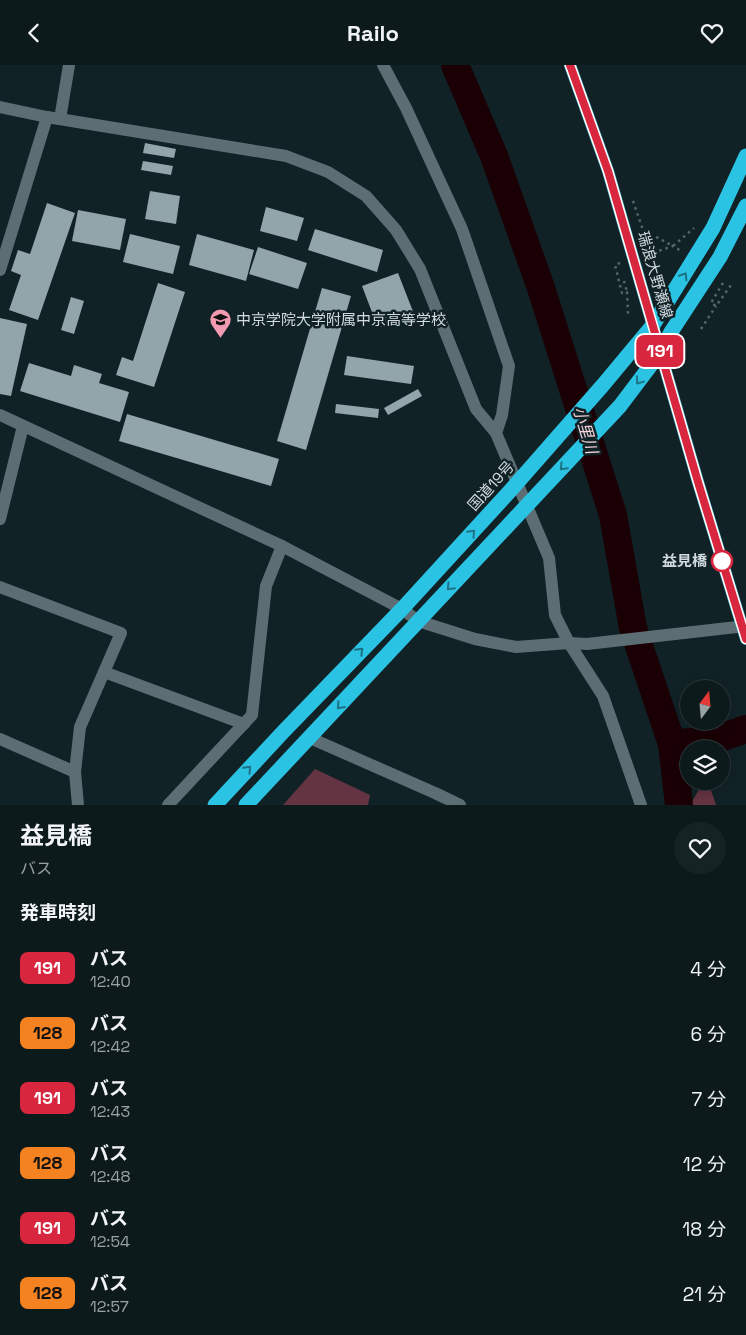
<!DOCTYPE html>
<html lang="ja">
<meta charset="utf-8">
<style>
:root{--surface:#0d1a1c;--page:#162325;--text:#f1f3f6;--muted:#9aa1a3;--line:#2d383b}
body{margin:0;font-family:"Space Grotesk","Noto Sans JP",sans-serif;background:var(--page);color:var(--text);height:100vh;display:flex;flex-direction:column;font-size:19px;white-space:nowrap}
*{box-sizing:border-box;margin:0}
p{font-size:16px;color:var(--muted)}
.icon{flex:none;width:28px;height:28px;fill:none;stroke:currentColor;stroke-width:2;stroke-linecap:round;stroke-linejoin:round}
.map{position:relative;height:740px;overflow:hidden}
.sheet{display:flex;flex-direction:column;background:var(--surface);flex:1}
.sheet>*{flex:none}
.badge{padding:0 10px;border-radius:8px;font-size:18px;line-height:32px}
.needle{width:32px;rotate:16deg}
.fabs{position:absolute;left:680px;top:615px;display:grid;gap:10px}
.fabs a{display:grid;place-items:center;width:50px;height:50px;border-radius:50%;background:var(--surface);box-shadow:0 2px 12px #0003,0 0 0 1px var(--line);font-size:25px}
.map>.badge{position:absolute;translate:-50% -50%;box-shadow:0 0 0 2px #fff}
h2{padding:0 20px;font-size:19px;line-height:45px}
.round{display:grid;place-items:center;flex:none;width:52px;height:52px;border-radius:26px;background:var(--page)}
.summary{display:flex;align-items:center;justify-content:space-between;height:85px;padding:0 20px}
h1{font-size:24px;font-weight:700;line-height:38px}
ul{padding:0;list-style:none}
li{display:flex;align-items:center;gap:15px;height:65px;padding:0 20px}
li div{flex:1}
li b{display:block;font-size:19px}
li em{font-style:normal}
li .badge{min-width:55px;font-weight:700;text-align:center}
header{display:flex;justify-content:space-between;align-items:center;height:65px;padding:0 20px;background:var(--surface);font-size:22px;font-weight:700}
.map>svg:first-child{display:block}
.forest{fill:#653442}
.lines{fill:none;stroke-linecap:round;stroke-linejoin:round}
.river{stroke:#1a0005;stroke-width:28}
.building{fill:#92a5ab}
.path{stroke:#576569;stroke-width:2.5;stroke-dasharray:2.5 4;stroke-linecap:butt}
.minor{stroke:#5c6e74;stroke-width:12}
.major{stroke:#3ea1b7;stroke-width:12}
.highway{stroke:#2ac3e4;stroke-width:15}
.oneway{stroke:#1e7285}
.line-casing{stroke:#fff;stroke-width:11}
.line{stroke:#d7263d;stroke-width:8}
.stop-dot{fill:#fff;stroke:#d7263d;stroke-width:2.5}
.labels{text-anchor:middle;stroke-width:5;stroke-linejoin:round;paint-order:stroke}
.street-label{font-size:15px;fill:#d1dbde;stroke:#112226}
.poi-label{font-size:15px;fill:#d1dbde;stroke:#112226;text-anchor:start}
.stop-label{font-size:15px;font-weight:bold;fill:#d1dbde;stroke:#112226;text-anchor:end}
.water-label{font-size:16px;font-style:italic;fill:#f7d3db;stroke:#112226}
</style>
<header><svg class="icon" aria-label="back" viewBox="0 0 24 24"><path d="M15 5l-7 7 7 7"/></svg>Railo<svg class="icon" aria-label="heart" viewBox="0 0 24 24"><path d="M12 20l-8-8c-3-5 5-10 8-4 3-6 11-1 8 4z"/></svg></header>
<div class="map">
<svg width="746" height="740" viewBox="0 0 746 740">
<rect width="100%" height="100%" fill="#112226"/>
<g class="forest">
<path d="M315,704L370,730L368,740H283Z"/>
<path d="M704,716H708L716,740H690Z"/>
</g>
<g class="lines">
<g class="river">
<path d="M455,0L494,91L540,220L613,450L633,563L672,679L679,740"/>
<path d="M672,679L717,674L746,664"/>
</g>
</g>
<g class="building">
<path d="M145,78L176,84L174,93L143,88Z"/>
<path d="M143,96L173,101L171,110L141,105Z"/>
<path d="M150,126L180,131L176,159L145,154Z"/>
<path d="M47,138L75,148L38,255L9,245L21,210L11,206L18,185L30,189Z"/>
<path d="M266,142L304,153L297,176L260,166Z"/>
<path d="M78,145L126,154L120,185L72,176Z"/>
<path d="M315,164L383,185L377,207L308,185Z"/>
<path d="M130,169L180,181L173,209L123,197Z"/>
<path d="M197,169L254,185L246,216L189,200Z"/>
<path d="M258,182L307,198L298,224L249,209Z"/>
<path d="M398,208L414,249L378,263L362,221Z"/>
<path d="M158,218L185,227L154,322L116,310L122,292L133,296Z"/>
<path d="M322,223L351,231L306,385L277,376Z"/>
<path d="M71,232L84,236L74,269L61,265Z"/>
<path d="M0,253L27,259L11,331L0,329Z"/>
<path d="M347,291L414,301L411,319L344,310Z"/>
<path d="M29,298L71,311L74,300L102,309L99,318L129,327L120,357L20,326Z"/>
<path d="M418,324L422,331L388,350L384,343Z"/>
<path d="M336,339L379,344L378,353L335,348Z"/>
<path d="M127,349L279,394L271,421L119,376Z"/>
</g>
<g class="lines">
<g class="path">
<path d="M633,136L643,165L673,181L694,163"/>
<path d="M647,190L673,181L681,186"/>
<path d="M620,198L615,200L622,228L627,227L628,249"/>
<path d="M624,216L627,227"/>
<path d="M723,218L711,238L716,241L731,220"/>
<path d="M701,264L716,241"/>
</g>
<g class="minor">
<path d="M383,0L406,43L462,164L509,301L502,350L496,368"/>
<path d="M0,42L47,52L286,91L328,107L366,131L396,165L420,204L476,344L496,368L549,493L555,550L569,578L603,631L641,740"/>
<path d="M60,54L69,0"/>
<path d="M0,205L47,52"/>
<path d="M0,350L282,481L402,544L418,556L475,574L516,582L569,578L587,579L746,561"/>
<path d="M0,454L23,361"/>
<path d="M0,522L121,568L80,662L75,707L78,740"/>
<path d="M104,607L244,659"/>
<path d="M310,673L435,728L460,740"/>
<path d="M0,674L75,707"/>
<path d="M168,740L252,650L266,521L282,481"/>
</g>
<path class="major" d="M570,0L608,106L698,417L746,574"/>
<g class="highway">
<path d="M215,740L283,667L402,544L510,426L603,320L653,260L713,163L746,91"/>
<path d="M246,740L620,341L660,288L671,267L720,192L746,141"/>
</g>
</g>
<defs><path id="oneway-chevron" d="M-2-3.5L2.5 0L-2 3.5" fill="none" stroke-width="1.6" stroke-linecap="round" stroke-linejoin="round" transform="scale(1.25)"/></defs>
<g class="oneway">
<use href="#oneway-chevron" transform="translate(684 211) rotate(-58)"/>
<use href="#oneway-chevron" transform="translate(639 316) rotate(127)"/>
<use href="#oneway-chevron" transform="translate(563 402) rotate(133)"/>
<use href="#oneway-chevron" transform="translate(472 468) rotate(-47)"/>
<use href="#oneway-chevron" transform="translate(450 522) rotate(133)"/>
<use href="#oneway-chevron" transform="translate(360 586) rotate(-46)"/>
<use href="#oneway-chevron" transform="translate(340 641) rotate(132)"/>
<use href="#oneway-chevron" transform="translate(248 704) rotate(-47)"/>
</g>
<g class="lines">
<defs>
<path id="line" d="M570,0L608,106L698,417L746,574"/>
</defs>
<use href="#line" class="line-casing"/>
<use href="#line" class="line"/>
</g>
<defs>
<symbol id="school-pin" viewBox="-11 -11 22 30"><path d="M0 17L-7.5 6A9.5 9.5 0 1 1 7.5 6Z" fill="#f19ab1" stroke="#112226"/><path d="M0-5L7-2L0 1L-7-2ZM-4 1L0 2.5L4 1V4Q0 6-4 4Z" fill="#111"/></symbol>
</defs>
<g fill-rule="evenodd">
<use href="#school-pin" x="208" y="242" width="25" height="34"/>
</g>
<circle class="stop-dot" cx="722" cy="496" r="10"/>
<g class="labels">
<g class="street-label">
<text transform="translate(655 210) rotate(74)" y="5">瑞浪大野瀬線</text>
<text transform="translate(491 421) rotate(-48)" y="5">国道19号</text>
</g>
<g class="poi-label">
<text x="236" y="260">中京学院大学附属中京高等学校</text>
</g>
<g class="stop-label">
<text x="707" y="501">益見橋</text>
</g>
<g class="water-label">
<text transform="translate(586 365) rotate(73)" y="6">小里川</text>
</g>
</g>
</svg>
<div class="fabs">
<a><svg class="needle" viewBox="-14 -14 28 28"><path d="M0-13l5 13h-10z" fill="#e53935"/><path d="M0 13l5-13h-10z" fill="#9aa1a3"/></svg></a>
<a><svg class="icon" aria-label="layers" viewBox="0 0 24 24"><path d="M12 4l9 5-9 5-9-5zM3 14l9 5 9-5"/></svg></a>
</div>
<b class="badge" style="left:660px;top:286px;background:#d7263d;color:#fff">191</b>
</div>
<section class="sheet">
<div class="summary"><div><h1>益見橋</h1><p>バス</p></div><a class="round"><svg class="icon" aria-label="heart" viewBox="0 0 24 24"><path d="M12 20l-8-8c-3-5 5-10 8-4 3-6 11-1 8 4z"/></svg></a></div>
<h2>発車時刻</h2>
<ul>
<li><span class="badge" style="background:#d7263d;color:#fff">191</span><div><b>バス</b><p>12:40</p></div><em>4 分</em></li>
<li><span class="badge" style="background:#f58220;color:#111">128</span><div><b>バス</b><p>12:42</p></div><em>6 分</em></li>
<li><span class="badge" style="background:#d7263d;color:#fff">191</span><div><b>バス</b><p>12:43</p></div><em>7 分</em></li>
<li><span class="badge" style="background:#f58220;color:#111">128</span><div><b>バス</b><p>12:48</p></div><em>12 分</em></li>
<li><span class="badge" style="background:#d7263d;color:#fff">191</span><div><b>バス</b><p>12:54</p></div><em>18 分</em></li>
<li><span class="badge" style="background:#f58220;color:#111">128</span><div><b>バス</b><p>12:57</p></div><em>21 分</em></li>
</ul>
</section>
